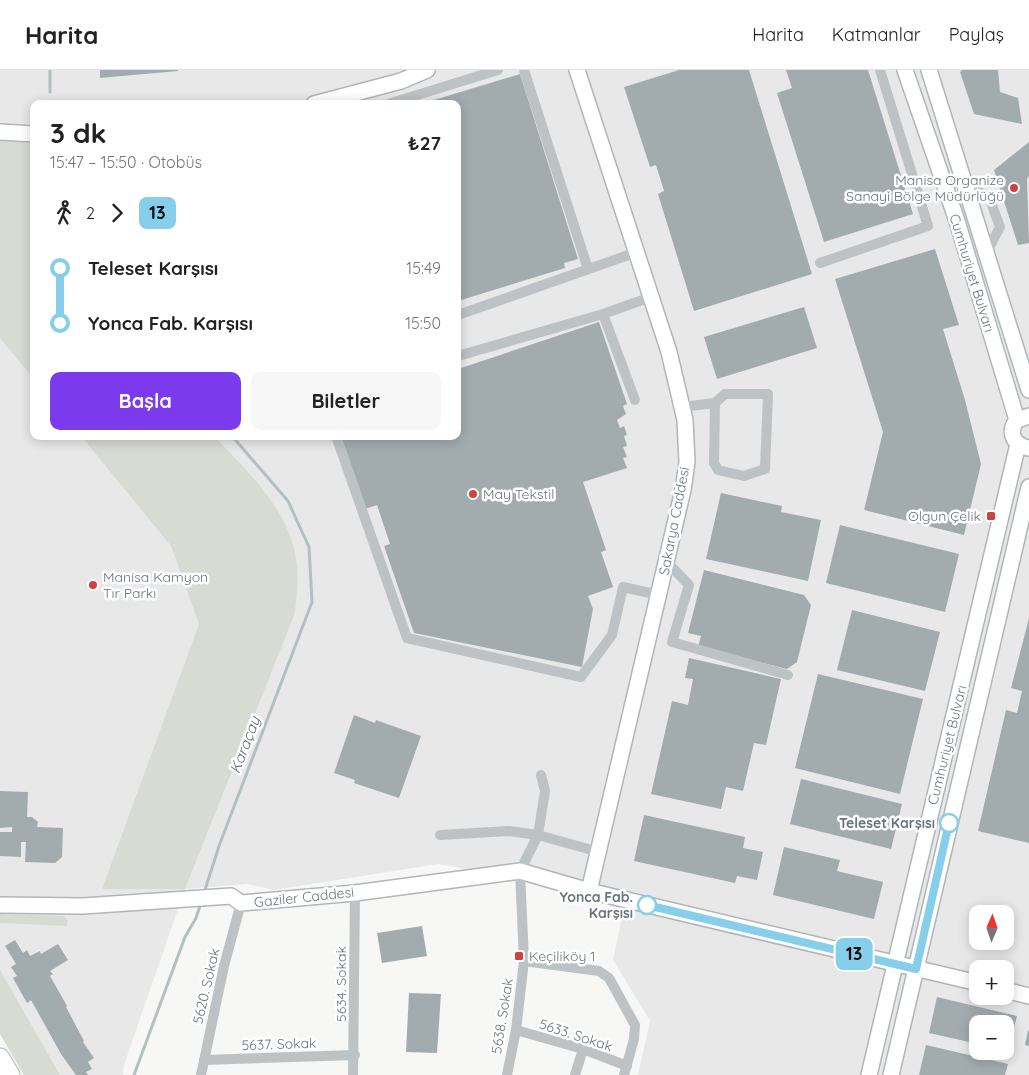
<!DOCTYPE html>
<html lang="tr">
<meta charset="utf-8">
<style>
:root{--surface:#fff;--page:#f6f6f6;--text:#222;--muted:#767676;--line:#e0e0e0;--accent:#7c3aed}
body{margin:0;font-family:Quicksand,sans-serif;background:var(--page);color:var(--text);height:100vh;display:flex;flex-direction:column;font-size:19px;white-space:nowrap}
*{box-sizing:border-box;margin:0}
p{font-size:16px;color:var(--muted)}
.icon{flex:none;width:28px;height:28px;fill:none;stroke:currentColor;stroke-width:2;stroke-linecap:round;stroke-linejoin:round}
.map{position:relative;flex:1;overflow:hidden}
.details{position:absolute;left:30px;top:30px;width:431px;height:340px;display:flex;flex-direction:column;background:var(--surface);border-radius:10px;box-shadow:0 2px 12px #0003}
.details>*{flex:none}
.badge{padding:0 10px;border-radius:8px;font-size:18px;line-height:32px}
.needle{width:32px;rotate:2deg}
.fabs{position:absolute;left:969px;top:835px;display:grid;gap:10px}
.fabs a{display:grid;place-items:center;width:45px;height:45px;border-radius:10px;background:var(--surface);box-shadow:0 2px 12px #0003;font-size:25px}
.map>.badge{position:absolute;translate:-50% -50%;box-shadow:0 0 0 2px #fff}
.legs{display:flex;align-items:center;gap:8px;height:55px;padding:0 20px;font-size:16px}
.legs p{margin-inline-start:auto}
.headline{display:flex;align-items:center;justify-content:space-between;height:85px;padding:0 20px}
h1{font-size:28px;font-weight:700;line-height:38px}
.button{display:flex;gap:10px;margin-top:auto;padding:10px 20px}
.button a{flex:1;height:58px;border-radius:10px;background:var(--accent);color:#fff;font-size:20px;font-weight:700;line-height:58px;text-align:center}
.button a+a{background:var(--page);color:var(--text)}
ul{padding:0 20px;list-style:none}
li{display:flex;align-items:center;gap:18px;height:55px;font-size:19px}
li i{display:grid;place-items:center;width:8px;height:100%;margin:0 6px;background:currentColor}
li i::after{content:'';width:12px;height:12px;margin:-6px;border:4px solid;border-radius:50%;background:var(--surface)}
li p{margin-inline-start:auto}
li:first-child i{background:linear-gradient(#0000 50%,currentColor 0)}
li:last-child i{background:linear-gradient(currentColor 50%,#0000 0)}
header{display:flex;align-items:center;gap:30px;box-sizing:border-box;height:70px;padding:0 25px;background:var(--surface);border-bottom:1px solid var(--line)}
header strong{font-size:24px}
nav{display:flex;gap:28px;margin-inline-start:auto;font-size:18px}
.map>svg:first-child{display:block}
.built{fill:#e8e8e8;fill-rule:evenodd}
.green{fill:#d8dbd4}
.lines{fill:none;stroke-linecap:round;stroke-linejoin:round}
.stream{stroke:#b3c0c2;stroke-width:3}
.building{fill:#a2acaf}
.secondary-casing{stroke:#afb6b9;stroke-width:18}
.highway-casing{stroke:#afb4b6;stroke-width:21}
.street{stroke:#bdc2c4;stroke-width:10}
.secondary{stroke:#fff;stroke-width:15}
.highway{stroke:#fff;stroke-width:19}
.line-1-casing{stroke:#fff;stroke-width:11}
.line-1{stroke:#87ceeb;stroke-width:8}
.poi-dot{fill:#cd443f;stroke:#fff;stroke-width:2}
.stop-1-dot{fill:#fff;stroke:#87ceeb;stroke-width:2.5}
.labels{text-anchor:middle;stroke-width:5;stroke-linejoin:round;paint-order:stroke}
.poi-label{font-size:14px;fill:#66777c;stroke:#fff;text-anchor:start}
.street-label{font-size:14px;fill:#66777c;stroke:#fff}
.stop-label{font-size:14px;font-weight:bold;fill:#66777c;stroke:#fff;text-anchor:end}
.water-label{font-size:15px;font-style:italic;fill:#607577;stroke:#fff}
</style>
<header>
<strong>Harita</strong>
<nav><a>Harita</a><a>Katmanlar</a><a>Paylaş</a></nav>
</header>
<div class="map">
<svg width="1029" height="1005" viewBox="0 0 1029 1005">
<rect width="100%" height="100%" fill="#f7f7f5"/>
<path class="built" d="M0,0H1029V1005H638L650,951L613,890L626,826L438,794L274,820L247,814L185,819L124,995L123,1005H42L0,937ZM34,34H458V366H34ZM978,844H1005V871H978ZM978,899H1005V926H978ZM978,954H1005V981H978Z"/>
<g class="green">
<path d="M0,68L30,71L34,133V309L0,268Z"/>
<path d="M81,366H214C249,403 293,443 297,497C299,511 296,528 295,543L185,819H102L199,554L171,476Z"/>
<path d="M0,844L64,846L68,851L67,856L0,853Z"/>
<path d="M0,900L60,1005H24L0,964Z"/>
</g>
<g class="lines">
<g class="stream">
<path d="M50,22V0"/>
<path d="M204,823L219,776L312,532L309,477L288,431L232,366"/>
<path d="M134,1005L185,867L196,848L201,833"/>
</g>
</g>
<g class="building">
<path d="M100,0H178V1L100,8Z"/>
<path d="M679,0H749L812,204L694,241L658,124L664,121L656,95L650,97L624,17Z"/>
<path d="M786,0H868L913,144L824,172L777,23L792,18Z"/>
<path d="M962,0H998L1000,22L1018,28L1022,54L974,44L960,2Z"/>
<path d="M520,4L578,189L564,193L565,198L458,231V34L424,33Z"/>
<path d="M1029,72V106L1027,109L1029,173L1018,175L994,100Z"/>
<path d="M935,179L959,255L943,259L965,330L981,394L964,465L864,440L883,362L835,209Z"/>
<path d="M804,237L817,278L717,309L704,267Z"/>
<path d="M599,252L627,334L623,336L626,344L617,350L620,358L624,356L627,365L624,366L627,376L623,377L627,387L623,388L627,398L583,412L606,480L601,482L613,517L588,526L593,539L582,597L414,563L384,476L390,474L377,435L365,439L340,366H458V299Z"/>
<path d="M721,423L782,436L781,442L821,450L808,511L706,489Z"/>
<path d="M840,455L959,484L945,542L826,513Z"/>
<path d="M704,500L804,525L811,535L797,592L787,599L698,577L701,566L688,563Z"/>
<path d="M852,540L940,562L925,621L837,600Z"/>
<path d="M1029,548V773L978,761L1006,640L1017,643L1022,621L1011,618Z"/>
<path d="M689,588L781,609L766,675L754,673L743,721L726,717L721,739L651,724L672,631L688,635L693,609L685,608Z"/>
<path d="M818,604L923,629L900,724L795,698Z"/>
<path d="M354,645L375,653L376,650L421,666L399,728L354,713L355,710L334,703Z"/>
<path d="M801,709L902,734L891,779L790,754Z"/>
<path d="M0,721L28,722L27,747H32L38,752L37,757L63,758L62,787L55,793L25,792L26,772H21V787L0,786V762H12V757L0,758Z"/>
<path d="M644,745L745,767L743,778L763,782L757,810L737,806L735,813L634,791Z"/>
<path d="M784,777L840,790L837,801L883,812L874,849L773,825Z"/>
<path d="M422,856L427,886L382,893L377,863Z"/>
<path d="M15,870L23,883L27,880L30,886L40,881L41,884L58,874L68,890L50,901L53,904L50,906L67,936L66,937L84,971L83,972L94,988L88,992L92,999L86,1002L88,1005H76L61,984L31,930L27,933L13,908L17,906L11,897L16,894L5,876Z"/>
<path d="M409,923L441,924L437,983L406,982Z"/>
<path d="M937,927L1017,946L1010,973L1005,971V954H978V974L929,963Z"/>
<path d="M1028,960L1029,961V976L1025,975Z"/>
<path d="M926,975L1008,994L1005,1005H919Z"/>
</g>
<g class="lines">
<defs>
<g id="secondary">
<path d="M577,0L669,282L685,350L687,392L683,420L589,821"/>
<path d="M905,0L957,151L1017,350"/>
<path d="M929,0L1029,320"/>
<path d="M314,34L401,11L427,0"/>
<path d="M0,62L34,64"/>
<path d="M1029,346L1017,350C1007,362 1014,376 1029,378"/>
<path d="M0,835L83,836L231,826L241,833L355,823L520,801L589,821L978,913"/>
<path d="M1005,920L1029,926"/>
<path d="M869,1005L1018,374"/>
<path d="M891,1005L1029,417"/>
</g>
<path id="highway" d="M0,988L10,1005"/>
</defs>
<use href="#secondary" class="secondary-casing"/>
<use href="#highway" class="highway-casing"/>
<g class="street">
<path d="M524,0L588,199"/>
<path d="M388,34L498,0"/>
<path d="M964,115L989,127L1000,157L987,182"/>
<path d="M820,193L928,156L880,0"/>
<path d="M603,244L635,330"/>
<path d="M458,245L637,182"/>
<path d="M458,286L603,244L651,227"/>
<path d="M682,337L715,333L725,324H768L765,399L744,406L718,400L714,393L715,333"/>
<path d="M336,366L407,568L581,607L612,565L623,517L659,525"/>
<path d="M667,492L689,515L672,572L788,605"/>
<path d="M440,765L509,761L538,765L599,782"/>
<path d="M524,891L599,901L609,908L635,955L634,969L624,1005"/>
<path d="M516,960L583,979L627,996"/>
<path d="M204,990L355,985"/>
<path d="M201,1005L224,896L241,833"/>
<path d="M353,1005L355,823"/>
<path d="M507,1005L516,960L524,891L520,801L538,765L545,721L541,705"/>
<path d="M575,1005L583,979"/>
</g>
<use href="#secondary" class="secondary"/>
<use href="#highway" class="highway"/>
</g>
<g class="lines">
<defs>
<path id="line-1" d="M647,835L916,899L949,753"/>
</defs>
<use href="#line-1" class="line-1-casing"/>
<use href="#line-1" class="line-1"/>
</g>
<g class="poi-dot">
<circle cx="1014" cy="118" r="5"/>
<circle cx="473" cy="424" r="5"/>
<rect x="986" y="441" width="10" height="10" rx="2.5"/>
<circle cx="93" cy="515" r="5"/>
<rect x="514" y="881" width="10" height="10" rx="2.5"/>
</g>
<g class="stop-1-dot">
<circle cx="949" cy="753" r="9"/>
<circle cx="647" cy="835" r="9"/>
</g>
<g class="labels">
<g class="poi-label">
<text x="1004" y="115" text-anchor="end">Manisa Organize<tspan x="1004" dy="16">Sanayi Bölge Müdürlüğü</tspan></text>
<text x="483" y="429">May Tekstil</text>
<text x="981" y="451" text-anchor="end">Olgun Çelik</text>
<text x="103" y="512">Manisa Kamyon<tspan x="103" dy="16">Tır Parkı</tspan></text>
<text x="529" y="891">Keçiliköy 1</text>
</g>
<g class="street-label">
<text transform="translate(972 203) rotate(73)" y="5">Cumhuriyet Bulvarı</text>
<text transform="translate(674 451) rotate(-79)" y="5">Sakarya Caddesi</text>
<text transform="translate(947 675) rotate(-76)" y="5">Cumhuriyet Bulvarı</text>
<text transform="translate(304 827) rotate(-6)" y="5">Gaziler Caddesi</text>
<text transform="translate(341 914) rotate(-90)" y="5">5634. Sokak</text>
<text transform="translate(206 916) rotate(-77)" y="5">5620. Sokak</text>
<text transform="translate(502 946) rotate(-81)" y="5">5638. Sokak</text>
<text transform="translate(576 965) rotate(18)" y="5">5633. Sokak</text>
<text transform="translate(279 974) rotate(-2)" y="5">5637. Sokak</text>
</g>
<g class="stop-label">
<text x="935" y="758">Teleset Karşısı</text>
<text x="633" y="832">Yonca Fab.<tspan x="633" dy="16">Karşısı</tspan></text>
</g>
<g class="water-label">
<text transform="translate(245 675) rotate(-69)" y="5">Karaçay</text>
</g>
</g>
</svg>
<div class="fabs">
<a><svg class="needle" viewBox="-14 -14 28 28"><path d="M0-13l5 13h-10z" fill="#e53935"/><path d="M0 13l5-13h-10z" fill="#767676"/></svg></a>
<a>+</a>
<a>−</a>
</div>
<b class="badge" style="left:854px;top:884px;background:#87ceeb;color:#111">13</b>
<section class="details">
<div class="headline"><div><h1>3 dk</h1><p>15:47 – 15:50 · Otobüs</p></div><b>₺27</b></div>
<div class="legs"><svg class="icon" aria-label="walk" viewBox="0 0 24 24"><circle cx="13" cy="4" r="2"/><path d="M13 8l-2 6 4 7M11 14l-3 7M7 12l3-4h3l4 4"/></svg>2<svg class="icon" aria-label="forward" viewBox="0 0 24 24"><path d="M9 5l7 7-7 7"/></svg><b class="badge" style="background:#87ceeb;color:#111">13</b></div>
<ul>
<li><i style="color:#87ceeb"></i><b>Teleset Karşısı</b><p>15:49</p></li>
<li><i style="color:#87ceeb"></i><b>Yonca Fab. Karşısı</b><p>15:50</p></li>
</ul>
<div class="button"><a>Başla</a><a>Biletler</a></div>
</section>
</div>
